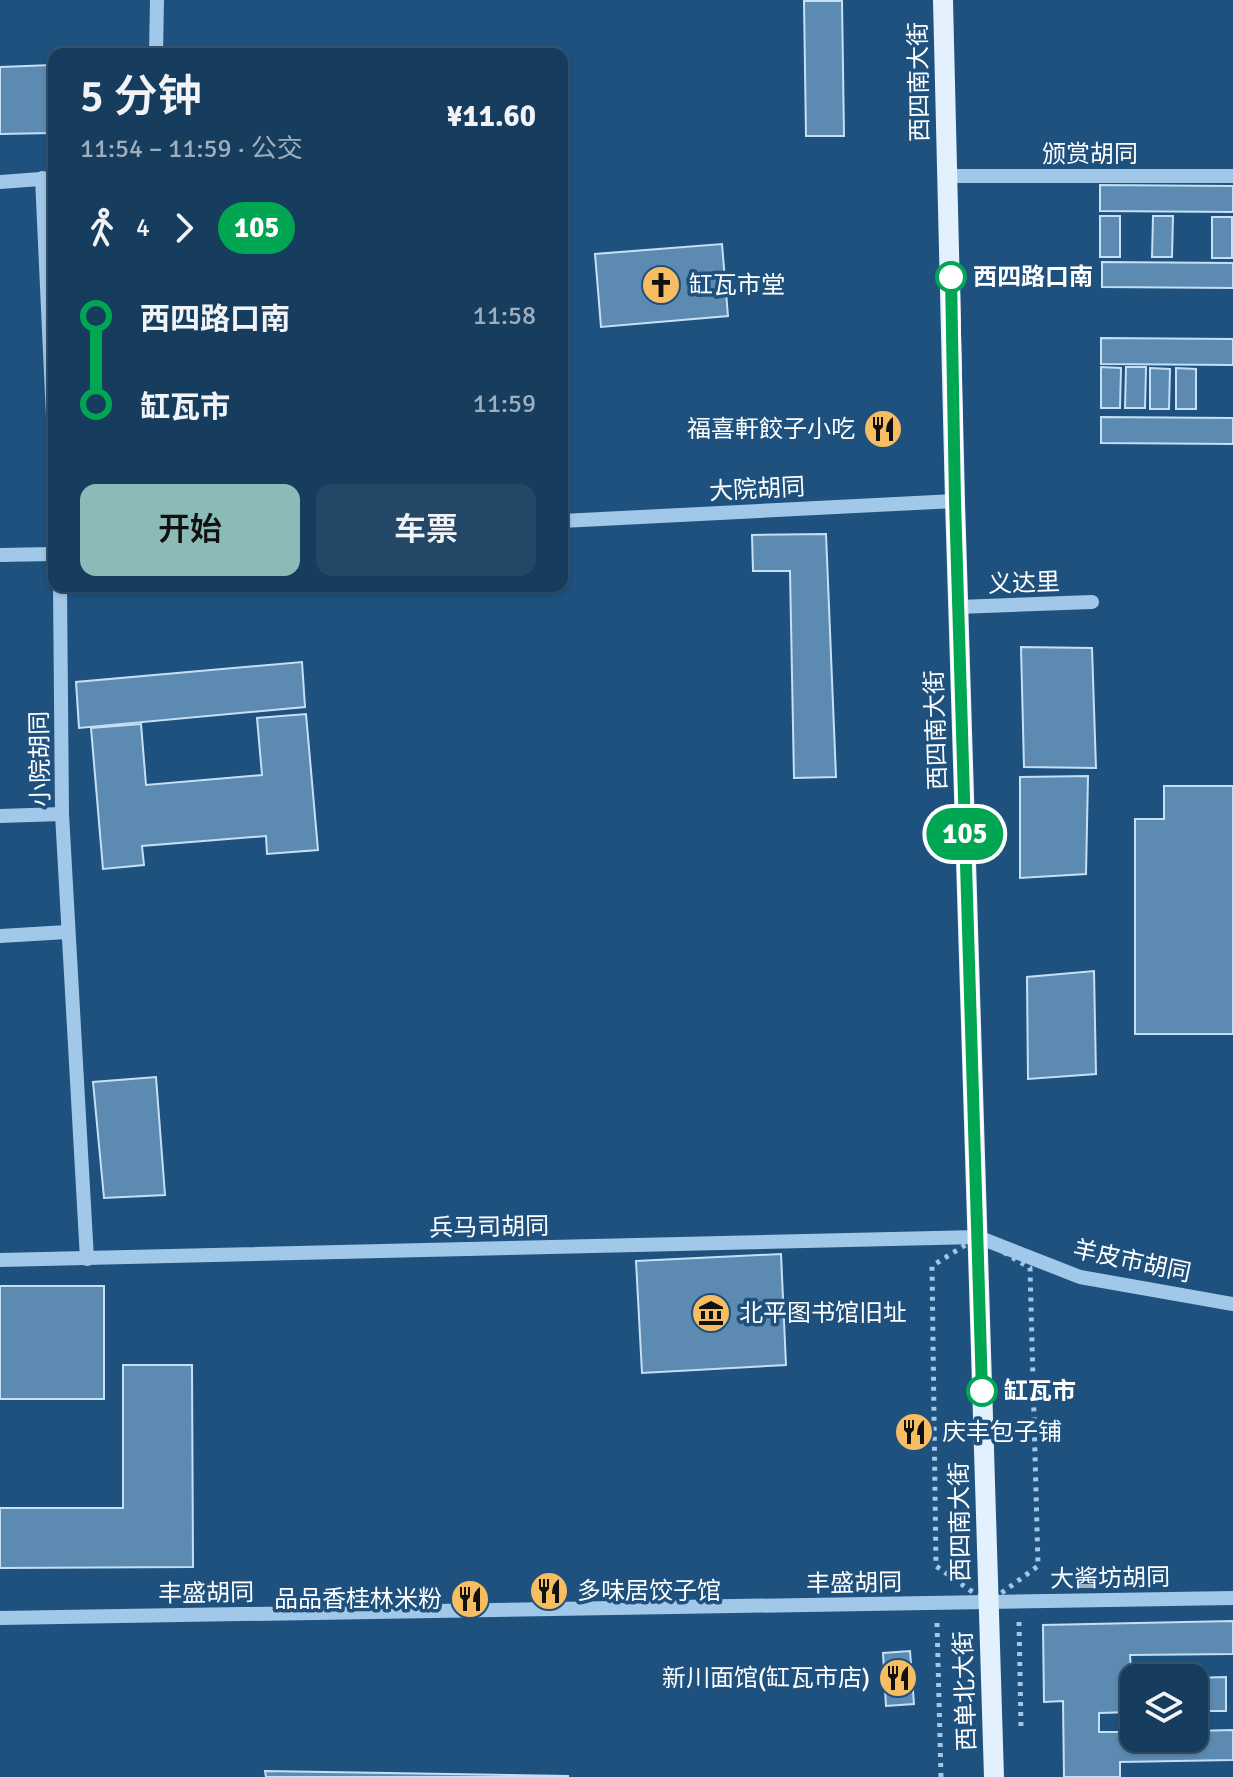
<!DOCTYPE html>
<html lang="zh">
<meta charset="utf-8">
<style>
:root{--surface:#163d5e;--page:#234867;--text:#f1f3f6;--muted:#9eaebc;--line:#355673;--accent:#8bbbb9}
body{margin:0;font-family:Signika,"Noto Sans SC",sans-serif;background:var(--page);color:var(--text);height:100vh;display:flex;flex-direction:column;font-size:30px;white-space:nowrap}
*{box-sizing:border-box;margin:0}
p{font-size:26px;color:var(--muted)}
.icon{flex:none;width:44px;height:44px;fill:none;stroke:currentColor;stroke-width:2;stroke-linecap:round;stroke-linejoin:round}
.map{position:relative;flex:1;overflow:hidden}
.drawer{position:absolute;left:48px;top:48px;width:520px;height:544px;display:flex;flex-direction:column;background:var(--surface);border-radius:16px;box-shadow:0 2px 6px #0004,0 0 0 2px var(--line)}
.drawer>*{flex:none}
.badge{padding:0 16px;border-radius:26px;font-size:28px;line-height:52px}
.tools{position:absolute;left:1120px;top:1664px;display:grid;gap:16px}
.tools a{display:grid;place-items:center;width:88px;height:88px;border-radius:16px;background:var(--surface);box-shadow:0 2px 6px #0004,0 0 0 2px var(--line);font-size:40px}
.map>.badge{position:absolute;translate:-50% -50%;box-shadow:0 0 0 4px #fff}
.legs{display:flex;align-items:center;gap:12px;height:88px;padding:0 32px;font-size:26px}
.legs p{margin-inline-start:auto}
.summary{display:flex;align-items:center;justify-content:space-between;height:136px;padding:0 32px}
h1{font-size:44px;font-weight:600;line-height:60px}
.button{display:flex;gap:16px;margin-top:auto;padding:16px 32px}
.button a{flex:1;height:92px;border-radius:16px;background:var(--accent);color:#111;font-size:32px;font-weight:600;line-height:92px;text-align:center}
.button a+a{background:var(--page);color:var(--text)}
ul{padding:0 32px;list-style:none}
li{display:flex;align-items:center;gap:28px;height:88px;font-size:30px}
li i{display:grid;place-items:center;width:12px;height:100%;margin:0 10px;background:currentColor}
li i::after{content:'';width:20px;height:20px;margin:-10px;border:6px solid;border-radius:50%;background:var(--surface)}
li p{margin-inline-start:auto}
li:first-child i{background:linear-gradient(#0000 50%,currentColor 0)}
li:last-child i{background:linear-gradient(currentColor 50%,#0000 0)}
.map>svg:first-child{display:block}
.building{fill:#5c8ab1;stroke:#c5e0f6;stroke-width:2}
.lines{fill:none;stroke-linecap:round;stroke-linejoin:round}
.path{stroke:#a1c8e8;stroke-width:5;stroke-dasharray:4 6;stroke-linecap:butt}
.minor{stroke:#a1c8e8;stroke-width:14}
.major{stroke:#e3f0fd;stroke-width:20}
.line-1-casing{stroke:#fff;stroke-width:18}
.line-1{stroke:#00a651;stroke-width:12}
.stop-1-dot{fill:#fff;stroke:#00a651;stroke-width:4}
.labels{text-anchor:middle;stroke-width:7;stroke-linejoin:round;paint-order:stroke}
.street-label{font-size:24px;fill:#fff;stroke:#1e517e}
.stop-label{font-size:24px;font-weight:bold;fill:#fff;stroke:#1e517e;text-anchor:start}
.poi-label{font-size:24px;fill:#fff;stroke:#1e517e;text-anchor:start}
</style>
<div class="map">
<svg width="1233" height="1777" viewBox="0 0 1233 1777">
<rect width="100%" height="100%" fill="#1e517e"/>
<g class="building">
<path d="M804,1H842L844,136H806Z"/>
<path d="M51,65L52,133L0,134V67Z"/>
<path d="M1100,185L1233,186V212L1100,211Z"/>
<rect x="1100" y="216" width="20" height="41"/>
<path d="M1153,216H1173L1172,257H1152Z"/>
<rect x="1212" y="217" width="20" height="41"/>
<path d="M722,244L728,316L601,327L595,254Z"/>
<path d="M1102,262L1233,263V288L1102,287Z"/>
<path d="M1101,338L1233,339V365L1101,364Z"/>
<path d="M1101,367L1121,368L1120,408H1101Z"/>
<path d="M1126,367H1146L1145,408H1125Z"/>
<path d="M1150,368L1170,369L1169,409H1150Z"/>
<path d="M1176,368L1196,369V409H1176Z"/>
<path d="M1101,417L1233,418V444L1101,443Z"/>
<path d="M826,534L836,777L794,778L790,571H753L752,535Z"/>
<path d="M1021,647L1092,648L1096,768L1024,767Z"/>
<path d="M302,662L305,707L79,728L76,682Z"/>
<path d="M306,714L318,850L267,854L266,836L142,846L144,865L103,869L91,728L141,724L146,785L262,775L257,718Z"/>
<path d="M1088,776L1086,874L1020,878V777Z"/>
<path d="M1164,786H1233V1034H1135V819H1164Z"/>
<path d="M1094,971L1096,1074L1028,1079L1027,977Z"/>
<path d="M156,1077L165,1195L104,1198L93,1082Z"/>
<path d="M781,1254L786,1365L642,1373L636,1261Z"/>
<rect x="0" y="1286" width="104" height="113"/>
<path d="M123,1365H192L193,1567L0,1568V1508H123Z"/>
<path d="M1233,1621V1654L1130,1655L1134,1712L1099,1713V1732H1134V1738H1194V1731L1233,1730V1760L1120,1762V1777H1064L1063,1701L1044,1702L1043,1625Z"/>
<path d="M910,1651L914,1704L886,1706L883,1653Z"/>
<path d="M1226,1677V1711H1194V1678H1189Z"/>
<path d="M265,1771L568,1776V1777H266Z"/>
</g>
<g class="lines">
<g class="path">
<path d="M978,1237L1030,1268L1038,1566L988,1603L936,1566L932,1266Z"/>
<path d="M1019,1622L1021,1728"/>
<path d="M937,1623L941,1777"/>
</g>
<g class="minor">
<path d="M156,54L157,0"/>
<path d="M946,176H1233"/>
<path d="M42,178L54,439"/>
<path d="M0,182L54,178"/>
<path d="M562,521L955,501"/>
<path d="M0,555L54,554"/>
<path d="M60,586L62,814L87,1259"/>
<path d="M958,607L1092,602"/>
<path d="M0,816L62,814"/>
<path d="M0,936L67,932"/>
<path d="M0,1260L978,1237L1080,1277L1233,1304"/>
<path d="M0,1618L1233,1598"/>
</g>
<path class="major" d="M943,0L955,501L994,1777"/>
</g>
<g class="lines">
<defs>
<path id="line-1" d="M951,277L955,501L982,1391"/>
</defs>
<use href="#line-1" class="line-1-casing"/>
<use href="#line-1" class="line-1"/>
</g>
<defs>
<symbol id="church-disc" viewBox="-11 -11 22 22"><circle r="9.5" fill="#f6bd61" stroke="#1e517e"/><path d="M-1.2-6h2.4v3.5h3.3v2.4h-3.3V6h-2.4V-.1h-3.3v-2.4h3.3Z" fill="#111"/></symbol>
<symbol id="restaurant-disc" viewBox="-11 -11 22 22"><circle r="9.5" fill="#f6bd61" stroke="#1e517e"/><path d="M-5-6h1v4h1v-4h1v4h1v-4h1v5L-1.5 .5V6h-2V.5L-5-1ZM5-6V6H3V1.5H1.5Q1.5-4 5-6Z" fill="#111"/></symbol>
<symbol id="museum-disc" viewBox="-11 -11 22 22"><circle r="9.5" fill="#f6bd61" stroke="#1e517e"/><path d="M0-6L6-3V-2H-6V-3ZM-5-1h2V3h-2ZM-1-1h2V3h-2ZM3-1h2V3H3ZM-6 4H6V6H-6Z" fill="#111"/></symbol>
</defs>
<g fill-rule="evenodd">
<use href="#church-disc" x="639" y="263" width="44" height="44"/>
<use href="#restaurant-disc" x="861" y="407" width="44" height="44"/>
<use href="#museum-disc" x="689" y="1291" width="44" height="44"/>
<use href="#restaurant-disc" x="892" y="1410" width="44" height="44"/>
<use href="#restaurant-disc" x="527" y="1569" width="44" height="44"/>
<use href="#restaurant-disc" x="448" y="1577" width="44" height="44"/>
<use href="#restaurant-disc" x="876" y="1656" width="44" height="44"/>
</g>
<g class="stop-1-dot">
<circle cx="951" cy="277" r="14"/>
<circle cx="982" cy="1391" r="14"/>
</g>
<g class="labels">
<g class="street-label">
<text transform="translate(919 82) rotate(-91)" y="8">西四南大街</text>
<text x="1090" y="162">颁赏胡同</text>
<text transform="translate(757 489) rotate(-3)" y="8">大院胡同</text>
<text transform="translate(1024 583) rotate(-2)" y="8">义达里</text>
<text transform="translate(936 730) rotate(-92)" y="8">西四南大街</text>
<text transform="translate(40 759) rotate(-91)" y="8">小院胡同</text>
<text transform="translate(489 1227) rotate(-1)" y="8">兵马司胡同</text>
<text transform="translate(1132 1261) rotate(12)" y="8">羊皮市胡同</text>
<text transform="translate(960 1522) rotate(-91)" y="8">西四南大街</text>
<text transform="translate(1110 1578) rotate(-1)" y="8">大酱坊胡同</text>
<text transform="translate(854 1583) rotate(-1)" y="8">丰盛胡同</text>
<text transform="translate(206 1593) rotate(-1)" y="8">丰盛胡同</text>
<text transform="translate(965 1691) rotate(-92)" y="8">西单北大街</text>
</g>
<g class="stop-label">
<text x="973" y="285">西四路口南</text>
<text x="1004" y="1399">缸瓦市</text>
</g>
<g class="poi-label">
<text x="689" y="293">缸瓦市堂</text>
<text x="855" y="437" text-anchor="end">福喜軒餃子小吃</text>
<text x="739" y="1321">北平图书馆旧址</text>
<text x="942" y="1440">庆丰包子铺</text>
<text x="577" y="1599">多味居饺子馆</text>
<text x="442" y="1607" text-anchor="end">品品香桂林米粉</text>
<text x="870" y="1686" text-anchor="end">新川面馆(缸瓦市店)</text>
</g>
</g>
</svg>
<div class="tools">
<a><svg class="icon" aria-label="layers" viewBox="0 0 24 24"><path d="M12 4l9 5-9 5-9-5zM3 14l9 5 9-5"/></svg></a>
</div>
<b class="badge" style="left:965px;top:834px;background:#00a651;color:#fff">105</b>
<section class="drawer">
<div class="summary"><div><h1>5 分钟</h1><p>11:54 – 11:59 · 公交</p></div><b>¥11.60</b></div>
<div class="legs"><svg class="icon" aria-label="walk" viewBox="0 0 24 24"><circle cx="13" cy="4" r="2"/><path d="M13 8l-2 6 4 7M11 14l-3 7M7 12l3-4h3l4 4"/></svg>4<svg class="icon" aria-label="forward" viewBox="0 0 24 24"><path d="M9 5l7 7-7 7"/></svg><b class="badge" style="background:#00a651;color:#fff">105</b></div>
<ul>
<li><i style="color:#00a651"></i><b>西四路口南</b><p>11:58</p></li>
<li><i style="color:#00a651"></i><b>缸瓦市</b><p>11:59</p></li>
</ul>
<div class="button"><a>开始</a><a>车票</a></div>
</section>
</div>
